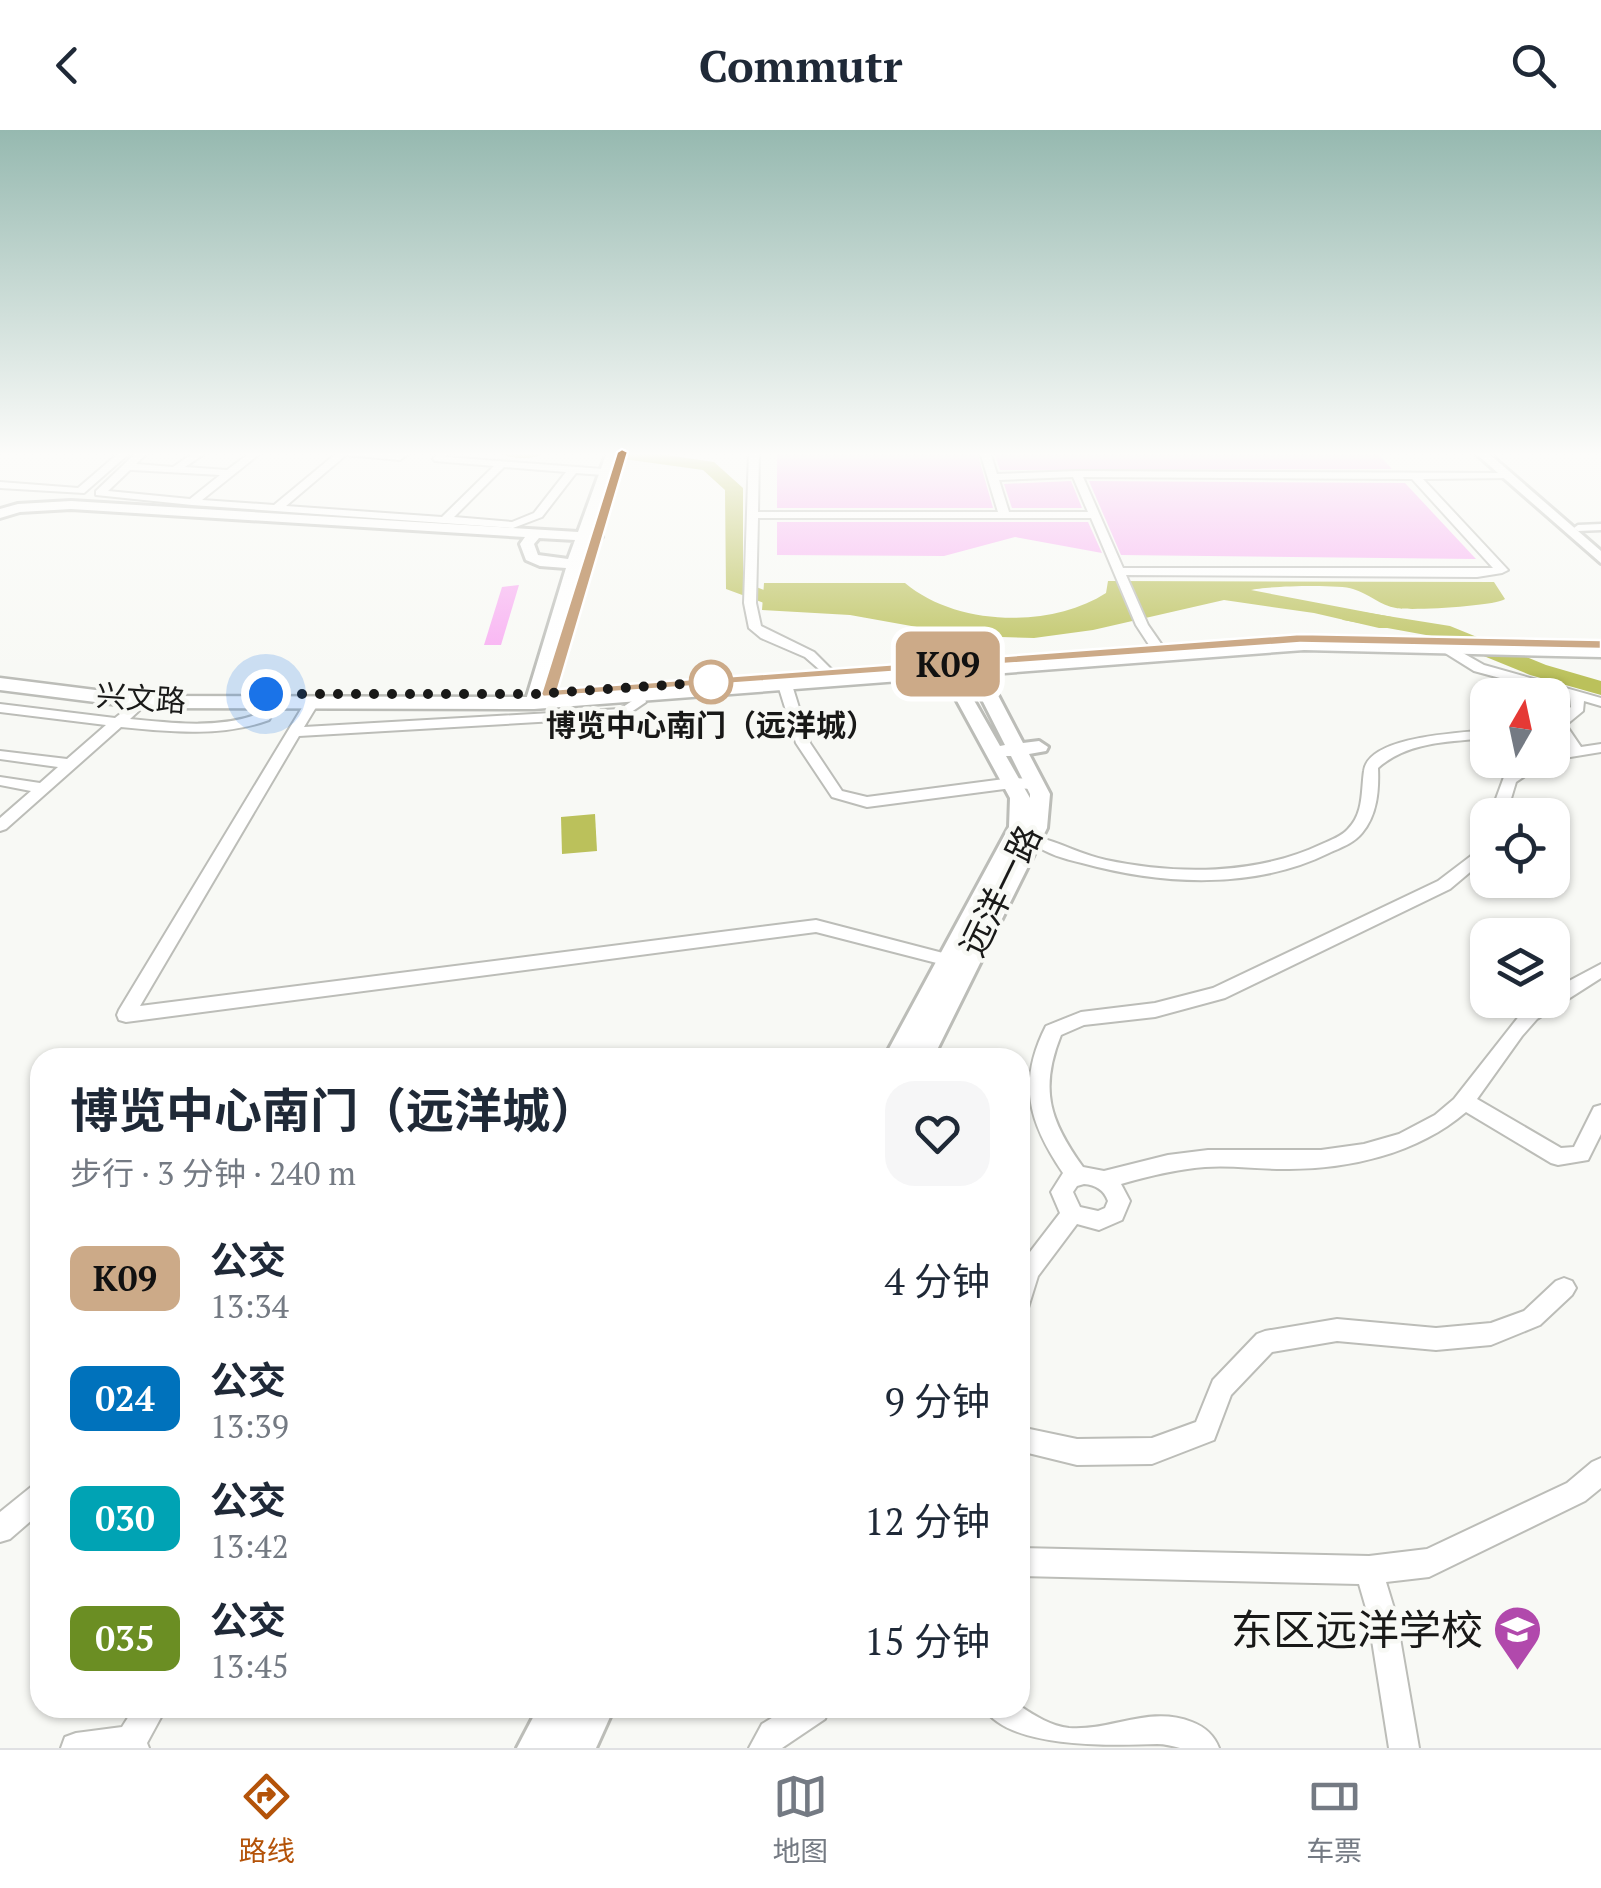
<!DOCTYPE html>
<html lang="zh">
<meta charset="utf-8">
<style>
:root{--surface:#fff;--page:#f6f6f7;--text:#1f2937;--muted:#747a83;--line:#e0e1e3;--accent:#b45309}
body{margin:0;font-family:"PT Serif","Noto Sans SC",serif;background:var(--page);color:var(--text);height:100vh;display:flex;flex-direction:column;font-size:38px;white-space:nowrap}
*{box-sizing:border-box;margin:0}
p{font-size:32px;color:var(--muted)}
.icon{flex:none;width:55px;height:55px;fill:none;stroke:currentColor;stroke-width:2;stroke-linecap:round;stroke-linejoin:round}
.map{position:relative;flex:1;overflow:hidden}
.sheet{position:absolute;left:30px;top:918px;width:1000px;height:670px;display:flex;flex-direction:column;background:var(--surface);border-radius:30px;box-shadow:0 2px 8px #0004}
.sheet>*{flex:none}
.badge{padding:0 20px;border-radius:15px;font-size:35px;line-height:65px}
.needle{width:65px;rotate:9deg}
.fabs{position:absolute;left:1470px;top:548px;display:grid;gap:20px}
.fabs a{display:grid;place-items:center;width:100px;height:100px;border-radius:20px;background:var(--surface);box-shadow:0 2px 8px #0004;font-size:50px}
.you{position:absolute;width:50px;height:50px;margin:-25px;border:8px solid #fff;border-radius:50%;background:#1a73e8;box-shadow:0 0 0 15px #1a73e833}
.map>.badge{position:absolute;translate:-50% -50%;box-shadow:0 0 0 5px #fff}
.round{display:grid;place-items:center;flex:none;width:105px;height:105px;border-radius:30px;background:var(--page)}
.summary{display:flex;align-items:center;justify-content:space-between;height:170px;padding:0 40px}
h1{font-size:48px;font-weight:700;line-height:75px}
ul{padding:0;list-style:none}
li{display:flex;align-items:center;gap:30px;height:120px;padding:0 40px}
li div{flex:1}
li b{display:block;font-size:38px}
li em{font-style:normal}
li .badge{min-width:110px;font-weight:700;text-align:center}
header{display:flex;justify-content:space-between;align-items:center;height:130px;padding:0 40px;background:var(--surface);font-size:45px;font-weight:700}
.menu{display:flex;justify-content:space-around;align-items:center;height:140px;border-top:2px solid var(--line);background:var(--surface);font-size:28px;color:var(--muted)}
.menu a{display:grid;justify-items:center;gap:5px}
.menu .selected{color:var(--accent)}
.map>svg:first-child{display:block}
.water{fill:#bbc15b}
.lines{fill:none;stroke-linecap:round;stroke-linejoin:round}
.river{fill:#bbc15b;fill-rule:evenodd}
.building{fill:#f8acf2}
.pedestrian-casing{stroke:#bcbdb8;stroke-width:5}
.minor-casing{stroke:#bcbdb8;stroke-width:4}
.tertiary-casing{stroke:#bcbdb8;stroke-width:6}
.secondary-casing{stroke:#bcbdb8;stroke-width:5}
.pedestrian{fill:#fff;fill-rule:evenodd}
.minor{fill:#fff;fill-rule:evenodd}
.tertiary{fill:#fff;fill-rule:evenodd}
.secondary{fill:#fff;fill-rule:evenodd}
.line{fill:#ca8;stroke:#fff;stroke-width:2.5}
.walk{stroke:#191918;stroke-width:10;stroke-dasharray:0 18}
.stop-dot{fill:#fff;stroke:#ca8;stroke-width:5}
.labels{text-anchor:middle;stroke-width:9;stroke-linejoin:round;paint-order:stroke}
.far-street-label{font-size:30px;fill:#191918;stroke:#f8f9f5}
.far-stop-label{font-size:30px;font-weight:bold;fill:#191918;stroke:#f8f9f5}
.street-label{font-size:35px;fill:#191918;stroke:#f8f9f5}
.near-poi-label{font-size:42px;fill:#191918;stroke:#f8f9f5;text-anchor:end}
</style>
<header><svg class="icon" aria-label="back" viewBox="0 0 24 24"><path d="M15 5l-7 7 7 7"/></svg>Commutr<svg class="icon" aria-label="search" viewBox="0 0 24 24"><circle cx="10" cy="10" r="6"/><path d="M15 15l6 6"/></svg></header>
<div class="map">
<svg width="1601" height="1618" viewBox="0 0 1601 1618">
<rect width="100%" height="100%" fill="#f8f9f5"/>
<g class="water">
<path d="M1108,451L1494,452L1505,469C1496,476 1410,481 1396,478C1381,476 1368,463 1353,459C1339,454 1266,456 1251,460L1392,487L1388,498H1379L1314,483L1224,470L1093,500L1034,508L967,506L850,485L762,480L764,453H905C956,496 1050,499 1106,463Z"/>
<path d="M595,684L597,721L562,724L561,687Z"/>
</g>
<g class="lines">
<g class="river">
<path d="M499,322H546C536,330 509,330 499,322Z"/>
<path d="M601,322H645L714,332L743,358V452L767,461L807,464L810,468L807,472L764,473L726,459L725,360L703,340L609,327Z"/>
<path d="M1350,480L1450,496L1546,535L1601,551V565L1530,545L1437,507L1343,490L1339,486Z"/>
</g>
</g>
<g class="building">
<path d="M777,322H977L993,378H777Z"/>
<path d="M994,322H1376L1392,339L1000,340Z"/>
<path d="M1071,351L1082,378H1012L1004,354Z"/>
<path d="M1089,351L1405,353L1476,429L1121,425Z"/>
<path d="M777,392H1088L1102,423L1015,407L944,426L777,425Z"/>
<path d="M519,455L501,515H484L502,457Z"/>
</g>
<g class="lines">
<defs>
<path id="pedestrian" d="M1601,394V400L1578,401L1574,398L1578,395Z"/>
<g id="minor">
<path d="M120,322H131L84,363L0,358V352L78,358Z"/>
<path d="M137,322H148L136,334L173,337L195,322H207L185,337L227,340L251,322H262L202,370L274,375L338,322H411L400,330L346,325L286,376L442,387L494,336L435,331L433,329L439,322H450L446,327L616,340L621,343L616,346L576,343L542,387L513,398L192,375L96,365V361ZM504,337L566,342L534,383L512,392L454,387ZM130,340H132L220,345L190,369L108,361Z"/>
<path d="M749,322H759L758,382H998L980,322H990L997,344L1077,341L1507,343L1512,346L1511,348L1423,349L1508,440L1502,443L1477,447L1126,445L1148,495L1164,518L1158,522L1153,521L1136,495L1091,388H758L756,473L761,496L814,522L835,543L828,547L805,527L761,508L749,498L744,473ZM1073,347L1088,382H1009L999,350ZM1083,347L1412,349L1493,438H1123Z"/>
<path d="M1447,514L1484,535L1601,568V576L1584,571L1583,581L1566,595L1581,617L1601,614V622L1552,630H1550L1552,622L1568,619L1552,596V592L1571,577L1570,567L1474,541L1442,521V515Z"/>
<path d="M785,551L792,555L810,613L842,661L867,667L1012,648L1035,649L1043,654L1035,659L1012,658L867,677L832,667L796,613L778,555Z"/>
<path d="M150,560L157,564L130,589C171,593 219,599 258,584L266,570L271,569L278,573L269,590C222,607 170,602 121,597L6,699L0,701V688L31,661L0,655V647L40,653L58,637L0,629V621L67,629L106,595L0,582V574L115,588Z"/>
<path d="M638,563L643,564L646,572L624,587L299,606L140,876L816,790L966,829L969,833L966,837L960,839L816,802L126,892L119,890L117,885L119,880L306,571L311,570L318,574L304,597L620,579L632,571L633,564Z"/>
<path d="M1488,600V608C1450,612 1408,611 1378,638C1379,661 1377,685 1362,703C1354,713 1340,718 1329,723C1254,760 1161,755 1082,733C1065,729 1046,724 1033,713L1041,708C1063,714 1083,725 1106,730C1176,745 1257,745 1322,714C1331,710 1342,706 1348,699C1364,683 1361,661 1364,641C1368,606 1460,603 1488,600Z"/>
<path d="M1532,630H1549L1516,652L1506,685H1490L1504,647Z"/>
<path d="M1488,713V727L1450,759L1225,868L1155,887L1084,895L1061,905C1039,960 1050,991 1083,1037L1104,1041L1168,1025L1208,1020H1321L1364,1014L1399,1004L1435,985L1454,969L1524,880L1537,870H1552V860L1601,834V848L1537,889L1522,906L1477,969L1561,1018L1574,1017L1594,977L1601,975V1004L1588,1030L1558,1035L1551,1033L1466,982C1417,1024 1347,1040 1283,1039C1257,1039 1231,1035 1205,1037C1177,1039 1149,1046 1121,1054L1130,1071L1122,1090L1099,1100L1077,1094L1038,1146L1028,1178L1020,1181V1135L1060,1083L1051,1062L1063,1043C1029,993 1017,953 1046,896L1081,882L1155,873L1213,858L1438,751ZM1084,1054C1096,1055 1104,1060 1108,1071L1105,1078L1098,1081L1080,1077L1073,1062L1077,1056Z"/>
<path d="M1564,1148L1572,1151L1576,1158L1572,1165L1540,1195L1491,1215L1436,1220L1337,1211L1272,1222L1231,1265L1214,1310L1152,1334L1077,1335L1020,1321V1297L1077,1309L1152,1308L1196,1292L1213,1250L1257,1204L1265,1201L1337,1189L1436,1198L1491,1193L1524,1181L1556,1151Z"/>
<path d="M1601,1328V1358L1585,1371L1429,1447L1386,1452L1396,1485L1419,1618H1389L1368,1485L1359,1454L1020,1446V1418L1369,1426L1427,1419L1567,1353L1592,1332Z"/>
<path d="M40,1353V1383L10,1409L0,1412V1382L31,1357Z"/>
<path d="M1020,1576C1035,1586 1051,1596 1069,1598C1113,1601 1149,1575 1192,1592C1205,1597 1214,1605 1219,1618C1207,1618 1192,1618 1180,1618C1172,1616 1165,1614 1157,1614C1108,1616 1008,1618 984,1578Z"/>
<path d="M134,1578H166L147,1613L149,1618H61L65,1607L76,1603L122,1597Z"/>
<path d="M788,1578H829L825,1589L782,1618H749L762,1594Z"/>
</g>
<g id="tertiary">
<path d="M607,322H619L592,403L602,407L589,411L543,573L534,578L525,573L566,438L540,436L526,430L520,414L525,407L71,379L20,382L0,388V379L18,374L71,371L578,402ZM539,408L575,410L568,429L538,425L534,414Z"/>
<path d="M1474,322H1487L1601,421V433Z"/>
<path d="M988,534L996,539L991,552L1023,613L1039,611L1048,617L1046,621L1029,624L1050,664L1047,698L933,928H884L1009,697L1010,668L950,558L913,544L922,539L963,551L1000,616L1005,615L973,552L982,535ZM1006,626H1011L1030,664V668Z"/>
<path d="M538,1578H614L596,1618H517Z"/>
</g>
<path id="secondary" d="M1304,510L1601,515V527L1304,520L534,579L143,578L0,560V548L143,566L534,567Z"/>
</defs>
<use href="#pedestrian" class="pedestrian-casing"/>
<use href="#minor" class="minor-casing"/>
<use href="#tertiary" class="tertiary-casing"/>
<use href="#secondary" class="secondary-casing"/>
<use href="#pedestrian" class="pedestrian"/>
<use href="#minor" class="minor"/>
<use href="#tertiary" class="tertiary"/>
<use href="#secondary" class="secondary"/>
</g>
<linearGradient id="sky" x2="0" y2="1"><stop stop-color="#96b9b0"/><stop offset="0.59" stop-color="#fcfcfa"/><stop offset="1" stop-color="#fcfcfa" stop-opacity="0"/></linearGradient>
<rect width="1601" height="549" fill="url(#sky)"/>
<path class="line" d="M622,319L628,322L558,559L1300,504L1601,510V519L1300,513L543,567L541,564L617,322Z"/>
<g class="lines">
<path class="walk" d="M266,564H536L711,552"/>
</g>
<defs>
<symbol id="school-pin" viewBox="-11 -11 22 30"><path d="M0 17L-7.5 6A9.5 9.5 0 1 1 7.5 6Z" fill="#b149ac" stroke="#f8f9f5"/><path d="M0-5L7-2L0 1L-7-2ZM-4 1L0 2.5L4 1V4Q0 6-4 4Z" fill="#fff"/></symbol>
</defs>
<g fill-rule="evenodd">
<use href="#school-pin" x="1490" y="1472" width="55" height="75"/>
</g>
<circle class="stop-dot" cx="711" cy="552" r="20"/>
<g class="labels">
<g class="far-street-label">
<text transform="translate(141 569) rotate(4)" y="10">兴文路</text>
</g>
<g class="far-stop-label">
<text x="711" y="606">博览中心南门（远洋城）</text>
</g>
<g class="street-label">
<text transform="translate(1001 761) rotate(-64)" y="12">远洋一路</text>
</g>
<g class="near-poi-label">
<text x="1483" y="1515">东区远洋学校</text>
</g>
</g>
</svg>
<div class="fabs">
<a><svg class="needle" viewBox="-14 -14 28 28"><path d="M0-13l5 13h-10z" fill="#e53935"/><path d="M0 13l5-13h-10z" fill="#747a83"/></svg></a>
<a><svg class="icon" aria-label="locate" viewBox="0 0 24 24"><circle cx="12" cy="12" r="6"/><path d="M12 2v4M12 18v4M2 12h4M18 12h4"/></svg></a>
<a><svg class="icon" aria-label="layers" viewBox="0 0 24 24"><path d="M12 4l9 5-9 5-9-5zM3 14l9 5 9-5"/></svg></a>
</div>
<div class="you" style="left:266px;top:564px"></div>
<b class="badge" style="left:948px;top:534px;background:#ca8;color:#111">K09</b>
<section class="sheet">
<div class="summary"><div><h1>博览中心南门（远洋城）</h1><p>步行 · 3 分钟 · 240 m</p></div><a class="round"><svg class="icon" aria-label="heart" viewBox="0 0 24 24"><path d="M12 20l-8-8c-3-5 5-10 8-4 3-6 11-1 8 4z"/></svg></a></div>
<ul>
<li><span class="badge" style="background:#ca8;color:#111">K09</span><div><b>公交</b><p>13:34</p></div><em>4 分钟</em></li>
<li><span class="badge" style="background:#0072bc;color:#fff">024</span><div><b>公交</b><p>13:39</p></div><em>9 分钟</em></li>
<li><span class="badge" style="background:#00a3b4;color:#fff">030</span><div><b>公交</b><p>13:42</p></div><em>12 分钟</em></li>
<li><span class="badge" style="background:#6b8e23;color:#fff">035</span><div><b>公交</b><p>13:45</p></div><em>15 分钟</em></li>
</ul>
</section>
</div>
<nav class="menu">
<a class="selected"><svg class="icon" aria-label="directions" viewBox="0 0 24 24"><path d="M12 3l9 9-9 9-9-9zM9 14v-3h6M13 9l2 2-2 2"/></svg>路线</a>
<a><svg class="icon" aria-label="map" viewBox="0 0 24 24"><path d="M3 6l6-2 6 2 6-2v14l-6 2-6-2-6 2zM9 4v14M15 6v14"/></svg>地图</a>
<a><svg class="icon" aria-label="tickets" viewBox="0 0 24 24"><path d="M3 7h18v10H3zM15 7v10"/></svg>车票</a>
</nav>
